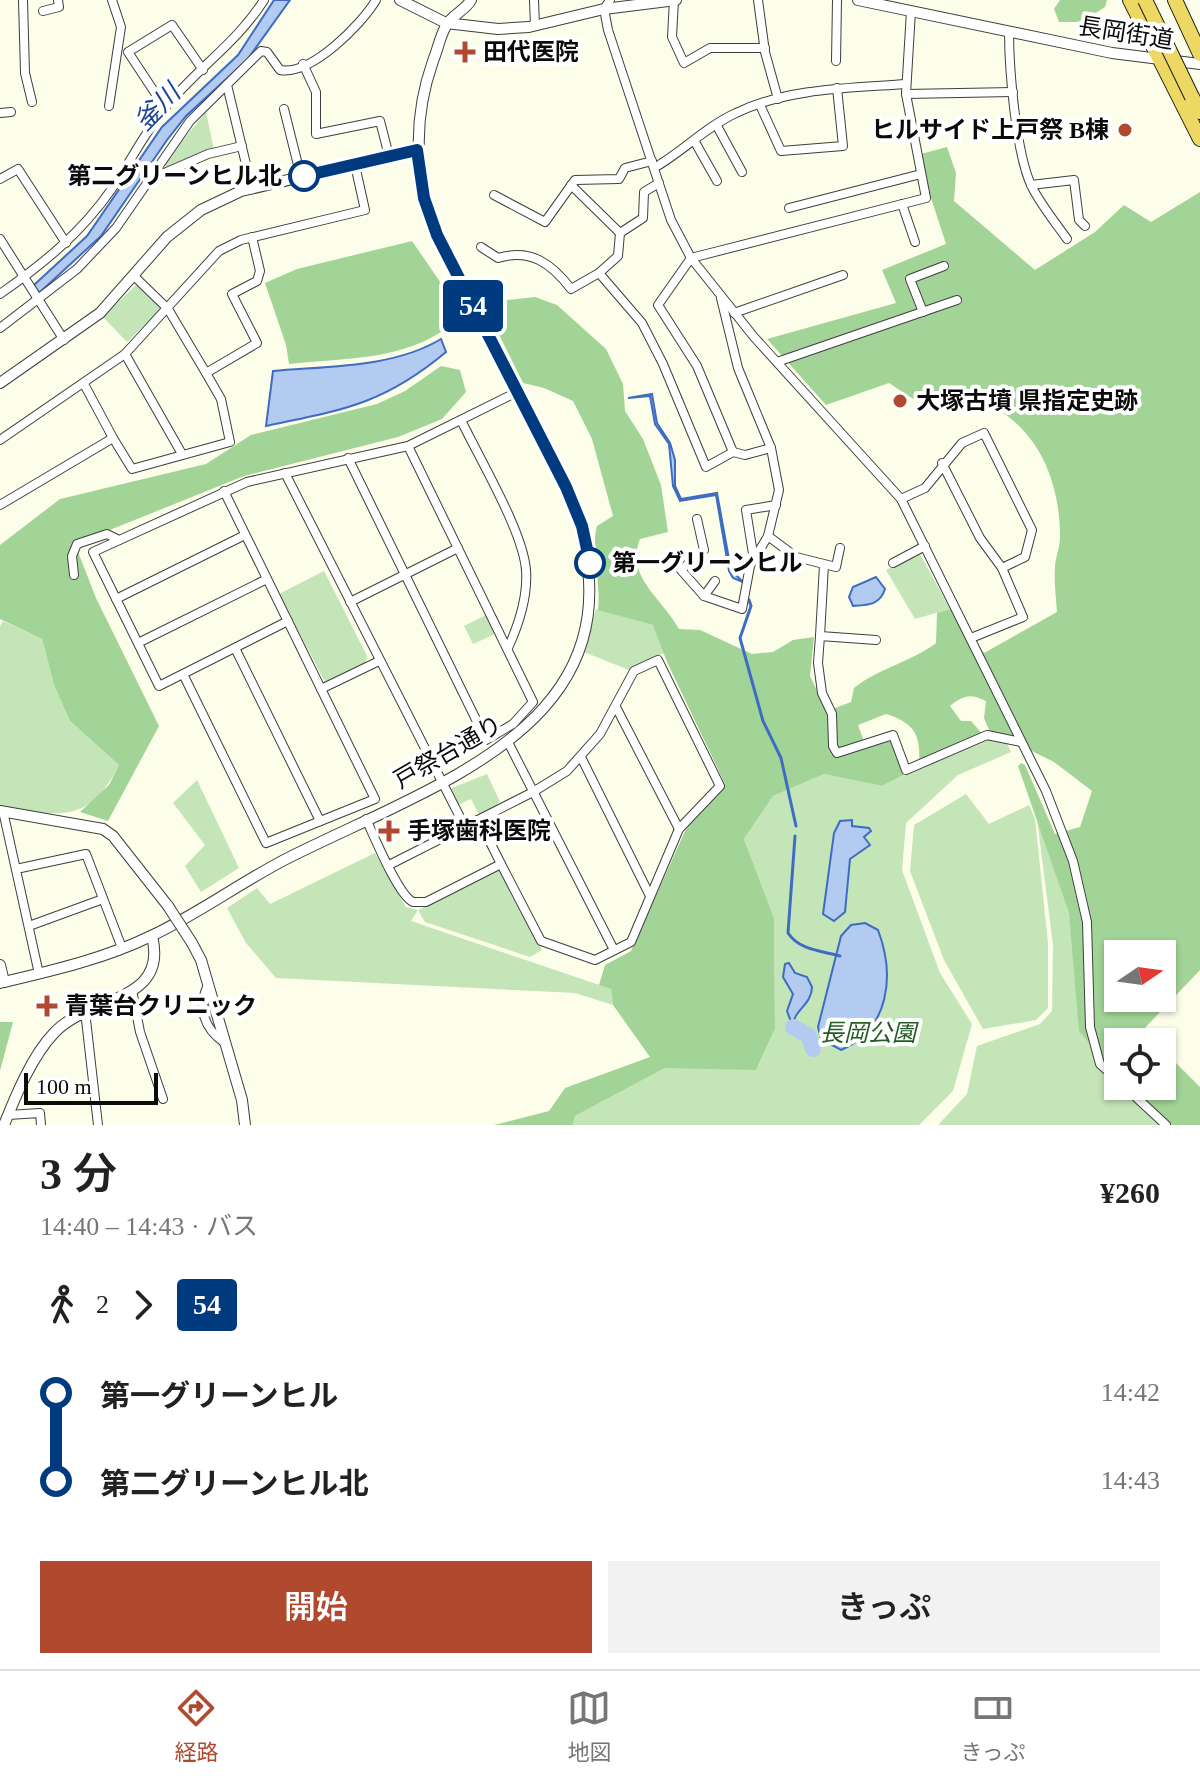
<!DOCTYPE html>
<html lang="ja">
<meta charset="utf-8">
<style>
:root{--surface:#fff;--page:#f2f2f2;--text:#222;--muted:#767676;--line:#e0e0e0;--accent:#b0492e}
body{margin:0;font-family:"Times New Roman","Noto Sans JP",serif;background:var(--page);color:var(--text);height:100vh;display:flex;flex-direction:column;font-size:30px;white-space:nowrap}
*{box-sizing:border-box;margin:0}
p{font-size:26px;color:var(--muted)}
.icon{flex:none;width:44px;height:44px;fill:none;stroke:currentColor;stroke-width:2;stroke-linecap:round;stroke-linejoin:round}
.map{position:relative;height:1125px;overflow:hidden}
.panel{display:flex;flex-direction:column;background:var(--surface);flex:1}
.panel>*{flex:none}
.badge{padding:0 16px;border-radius:6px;font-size:28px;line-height:52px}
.needle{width:52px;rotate:77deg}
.controls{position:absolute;left:1104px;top:940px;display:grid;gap:16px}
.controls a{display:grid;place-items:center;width:72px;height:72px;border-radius:0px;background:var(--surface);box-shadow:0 2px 6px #0004;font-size:40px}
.scale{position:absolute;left:24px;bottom:20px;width:134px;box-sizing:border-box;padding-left:8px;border:4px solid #0b0b0b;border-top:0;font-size:22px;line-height:28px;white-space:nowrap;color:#0b0b0b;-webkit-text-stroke:6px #fff;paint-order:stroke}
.map>.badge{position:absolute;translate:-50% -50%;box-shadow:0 0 0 4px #fff}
.legs{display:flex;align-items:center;gap:12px;height:88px;padding:0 40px;font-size:26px}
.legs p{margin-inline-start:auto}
.head{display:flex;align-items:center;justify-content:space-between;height:136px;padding:0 40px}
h1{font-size:44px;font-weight:600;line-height:60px}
.cta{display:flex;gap:16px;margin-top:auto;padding:16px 40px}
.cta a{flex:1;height:92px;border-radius:0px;background:var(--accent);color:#fff;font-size:32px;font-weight:600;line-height:92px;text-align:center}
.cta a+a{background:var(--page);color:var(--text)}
ul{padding:0 40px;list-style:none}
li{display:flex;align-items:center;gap:28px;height:88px;font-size:30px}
li i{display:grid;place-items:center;width:12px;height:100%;margin:0 10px;background:currentColor}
li i::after{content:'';width:20px;height:20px;margin:-10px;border:6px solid;border-radius:50%;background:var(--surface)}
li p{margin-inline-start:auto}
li:first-child i{background:linear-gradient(#0000 50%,currentColor 0)}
li:last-child i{background:linear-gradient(currentColor 50%,#0000 0)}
.menu{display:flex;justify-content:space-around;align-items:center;height:112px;border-top:2px solid var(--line);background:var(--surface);font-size:22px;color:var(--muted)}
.menu a{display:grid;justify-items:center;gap:4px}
.menu .active{color:var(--accent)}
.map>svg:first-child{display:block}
.green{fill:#c3e5b7}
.forest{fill:#a3d497;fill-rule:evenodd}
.water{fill:#b3caf1;stroke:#3f6cc3;stroke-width:2}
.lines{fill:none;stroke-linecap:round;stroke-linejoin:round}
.stream{stroke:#3f6cc3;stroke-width:3}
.river{stroke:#b3caf1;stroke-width:16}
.minor-casing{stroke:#3e3e3e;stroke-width:10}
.tertiary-casing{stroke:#3e3e3e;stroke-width:12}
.trunk-casing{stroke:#1c1c1c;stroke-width:16}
.minor{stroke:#fff;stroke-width:8}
.tertiary{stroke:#fff;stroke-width:10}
.trunk{stroke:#ecd862;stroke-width:14}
.tertiary-bridge-casing{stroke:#3e3e3e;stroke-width:12;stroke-linecap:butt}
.trunk-bridge-casing{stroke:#1c1c1c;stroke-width:16;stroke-linecap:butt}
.tertiary-bridge{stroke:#fff;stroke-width:10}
.trunk-bridge{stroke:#ecd862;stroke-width:14}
.line-1-casing{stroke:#fff;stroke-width:18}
.line-1{stroke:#003b80;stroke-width:12}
.poi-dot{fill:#b0492e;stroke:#fff;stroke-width:3}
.stop-1-dot{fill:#fff;stroke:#003b80;stroke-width:4}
.labels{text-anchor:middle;stroke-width:8;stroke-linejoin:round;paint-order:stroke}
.street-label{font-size:24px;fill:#0b0b0b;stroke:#fff}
.poi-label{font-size:24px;font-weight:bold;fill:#0b0b0b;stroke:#fff;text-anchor:start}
.stop-label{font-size:24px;font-weight:bold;fill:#0b0b0b;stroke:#fff;text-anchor:end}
.park-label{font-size:24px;font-style:italic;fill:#215d24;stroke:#fff}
.water-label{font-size:26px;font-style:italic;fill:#1e4292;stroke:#fff}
</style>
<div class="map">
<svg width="1200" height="1125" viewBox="0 0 1200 1125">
<rect width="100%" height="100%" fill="#fcfeea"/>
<g class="green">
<path d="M206,112L214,150L166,169L165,162Z"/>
<path d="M137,284L161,309L127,342L103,317Z"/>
<path d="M920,554L950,609L915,619L886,570Z"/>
<path d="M324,571L367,656L365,664L326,684L279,594Z"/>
<path d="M596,609L653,625L666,652L629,670L584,652Z"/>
<path d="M486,615L495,634L473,644L464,626Z"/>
<path d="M3,621L42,639L54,685L70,721L119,765C88,826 59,815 0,807V626Z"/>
<path d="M983,737L1006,741L1011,752L958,775L906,823L902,870L940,973L972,1024L953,1091L919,1125H573L575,1116L665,1068L758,1066L775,1029L774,918L744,839L773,796L824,774L882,786Z"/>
<path d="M487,774L500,802L480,817L471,799L451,808L442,792Z"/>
<path d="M197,780L239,868L201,892L185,866L205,845L173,803Z"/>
<path d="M966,794L989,824L1029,805L1035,819L1048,943V1008L1036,1020L983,1029L944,960L910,871L914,825Z"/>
<path d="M1036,811L1069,913L1074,956L1118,1077V1086H1126L1159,1125H938L967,1094L977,1046L1040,1024L1052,1011L1053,945Z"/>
<path d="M375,853L406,907L418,910L501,868L542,950L530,957L425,922L418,910L411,921L611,989L613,1005L575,993L276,978L246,943L227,908L257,888L270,904Z"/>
</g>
<g class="forest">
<path d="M1060,0H1107L1105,7L1082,22H1059L1054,9Z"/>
<path d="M947,147L956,173L954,201L1035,270L1095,232L1124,205L1151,222L1200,192V970L1142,1031L1153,1042H1118V1077L1079,1031L1069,913L1018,766L1021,763L1025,765L1055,834L1080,827L1092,791L1054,762L989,730L984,718L986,701C971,693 963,695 950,706L961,721H971L984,736L919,764C921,734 914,723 886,714L858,725L866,747L891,741L906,774L882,786L824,774L773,796L744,839L774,918L775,1029L756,1070L665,1068L575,1116L573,1125H494L549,1111L565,1088L650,1057L613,1005L611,989L599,985L605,965L631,951L686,829L725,784L667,662L653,625L598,610C601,584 591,545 597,526L613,516L592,439L573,401L544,388L523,383L488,312L507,300L535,297L557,305L606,349L623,384L625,411L643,439L661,485L668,532L640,539C625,577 662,598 679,629L700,630L752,654L773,652L793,640L814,637L810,676L827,711L851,702L854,688C879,668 911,662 936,643L937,613L950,609L984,653L1057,612C1056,598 1054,583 1055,568C1055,558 1060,548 1060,537C1060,478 1036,424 980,400L933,412L889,383L826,405L767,339L896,303L882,270L946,244L917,155ZM1118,954H1162V998H1118Z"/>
<path d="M412,241L454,302L449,326C405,361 343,358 289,364L286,345L265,283L297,269Z"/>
<path d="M441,366L460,370L466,392L442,419L398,437L244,476L75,544L96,598L159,726L108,821L80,812L109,785L119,765L70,721L54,685L42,639L0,619V545L60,499L206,464L251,435L377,404L405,391Z"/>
<path d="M0,1022H13L0,1071Z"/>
<path d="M1162,1049L1200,1087V1125H1159L1126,1086H1162Z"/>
</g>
<g class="water">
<path d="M274,0H290L247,60L186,116L167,140L101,236L39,293L34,285L87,236L162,127L238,55Z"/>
<path d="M441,339L446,352C384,404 343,410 266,426L273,371C327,366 393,368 441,339Z"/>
<path d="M652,394L657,423L670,443L675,460V486L681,499L717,493L731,570L743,582L733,578L729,571L716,495L680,501L673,486L669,444L655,424L650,396L628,398Z"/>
<path d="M876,577L885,589C880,605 868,605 853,606L849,597L853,587Z"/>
<path d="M852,820V826L869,828L871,831L864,837L870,845L850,859L845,912L834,921L823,914L834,833L840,821Z"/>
<path d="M865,923L878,930C895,975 890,1029 841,1050L821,1039L818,1027L841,936L851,925Z"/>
<path d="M789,963L795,973L807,977L812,987C812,1005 792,1011 793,1027L787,1011L793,994L783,977L785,964Z"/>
</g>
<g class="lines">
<g class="stream">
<path d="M749,600L751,606L740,638L763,721L781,758L796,826"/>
<path d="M795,836L788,933C799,950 821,951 840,956"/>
</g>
<path class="river" d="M793,1027L809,1036L813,1049"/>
<defs>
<g id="minor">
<path d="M23,0L25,73L32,102"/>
<path d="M534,0L535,26"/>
<path d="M610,0L604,9L608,30L671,220L691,258L754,337L901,499L1046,791L1073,861L1087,922L1090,1027L1100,1064L1118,1080"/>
<path d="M674,0L672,37L684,63L710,48H765"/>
<path d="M758,0L765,52L778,99"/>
<path d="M43,11L59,7L58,0"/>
<path d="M1009,31C1009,69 1016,155 1032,187C1041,205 1055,222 1067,239"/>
<path d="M836,61L837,0"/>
<path d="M303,64L316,92V134L380,121L389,156"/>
<path d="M227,85L252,189"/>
<path d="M906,94L1013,92"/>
<path d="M760,105L781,151L843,146L837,88"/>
<path d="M109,106L121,27L112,0"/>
<path d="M165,108L128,52L172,25L203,70"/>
<path d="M284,109L301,177"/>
<path d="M0,113L11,112"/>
<path d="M717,126L742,172"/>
<path d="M695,142L717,181"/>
<path d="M654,168C682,152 707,126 736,113C787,88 851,88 906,84"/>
<path d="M153,178L208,154L242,146"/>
<path d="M0,179L18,169L66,243"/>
<path d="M659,183L644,192L643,218L620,233L618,256L599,273L642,323L663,364L706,467L733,452"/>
<path d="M571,185L620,233"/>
<path d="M1031,185L1074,180L1079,220L1085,226"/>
<path d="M494,195L545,222L575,180L619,179L625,168L652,161"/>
<path d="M902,204L915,242"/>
<path d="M789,208L921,174"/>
<path d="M0,239L64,340"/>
<path d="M481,247L498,258C531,248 552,264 571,289L599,273"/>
<path d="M135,277L168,309L206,373L257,343L232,294L257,281L260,271L252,237"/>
<path d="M0,294C43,264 81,233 111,190C130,163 144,133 165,108C196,69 237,43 264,0"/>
<path d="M721,298L738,368L771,448L745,455L733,452L697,366L658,305L691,258L926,198L906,94L911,11"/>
<path d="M923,312L910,279L944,266"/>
<path d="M734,313L843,275"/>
<path d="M0,328L77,269L116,228L190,121L261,51L267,52L280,70C311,76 362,24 376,0"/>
<path d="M125,354L182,454"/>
<path d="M777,362L957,300"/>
<path d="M461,420C479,458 523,531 526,570C528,597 519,624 508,648"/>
<path d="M113,438L132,469L230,442L221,399L206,373"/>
<path d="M0,440L125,354L219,251L241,240L365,210L355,165"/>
<path d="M348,458L486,740L513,724L533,702L408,446"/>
<path d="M942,463L980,538L1002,568"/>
<path d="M285,473L465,827"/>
<path d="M901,499L925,488L962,443L984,433L1032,530L1025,557L1002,568L1023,617L971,638"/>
<path d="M0,505L113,438L84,384"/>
<path d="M697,519L704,550L681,570L704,596L742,609L750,566L768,536L779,490L771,448"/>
<path d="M768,536L796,557L836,567L840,548"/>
<path d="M754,560L746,510L776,505"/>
<path d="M893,563L925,546"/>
<path d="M74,575L72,556L77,544L107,534L119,540"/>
<path d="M704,596L715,581"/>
<path d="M116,599L245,535"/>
<path d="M350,602L458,548"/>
<path d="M288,621L159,686L93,552L247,482L408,446L517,392"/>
<path d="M820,636L824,565"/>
<path d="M876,640L820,636L818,663L822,693L832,714L833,746L837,753L893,735L906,770L987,735L1021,742"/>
<path d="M138,643L267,579"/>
<path d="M235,648L320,821"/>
<path d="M183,674L266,843L375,799L224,491"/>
<path d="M321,689L379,661"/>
<path d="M616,707L679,829"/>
<path d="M509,744L614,950"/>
<path d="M581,757L650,896"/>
<path d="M3,811L39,974"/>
<path d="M366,819C374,836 398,895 413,902C414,902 425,902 426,902L501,864L541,941L595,960L631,942L679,829L720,786L658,660L634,671L600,734L567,771L533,792L389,865"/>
<path d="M479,820L501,864"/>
<path d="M16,869L86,854L122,948"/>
<path d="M29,926L103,899"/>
<path d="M208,985C197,1008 204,1029 225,1043"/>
<path d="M132,990L140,1032L163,1099"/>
<path d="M85,1011L98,1125"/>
<path d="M1124,1086L1166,1125"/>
<path d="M8,1115L40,1113L41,1125"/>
</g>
<g id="tertiary">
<path d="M400,0L446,23L498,29L529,27L604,9L676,0"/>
<path d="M858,0L1112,53L1200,64"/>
<path d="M0,383L100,313L167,237L201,210L241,191L417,150"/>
<path d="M0,811L103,829L113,836L168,906"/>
<path d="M192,943L201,960L242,1100L245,1125"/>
<path d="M0,965L4,982"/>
<path d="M0,983C51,971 104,959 151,936C198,914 241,882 288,858C450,777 660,717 566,487L437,235C415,175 412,121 433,61C438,49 440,36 446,26C451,15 465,11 471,0"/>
<path d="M4,1125C16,1095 32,1056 54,1033C89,995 169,1004 152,936"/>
</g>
<g id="trunk">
<path d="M1130,0L1200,139"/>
<path d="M1175,0L1200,54"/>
<path d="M1192,97L1200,112"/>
</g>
</defs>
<use href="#minor" class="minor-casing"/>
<use href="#tertiary" class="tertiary-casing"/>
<use href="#trunk" class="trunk-casing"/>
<use href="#minor" class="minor"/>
<use href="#tertiary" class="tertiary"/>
<use href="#trunk" class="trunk"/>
<defs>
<path id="tertiary-bridge" d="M168,906L192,943"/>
<path id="trunk-bridge" d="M1145,0L1192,97"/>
</defs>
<use href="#tertiary-bridge" class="tertiary-bridge-casing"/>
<use href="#trunk-bridge" class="trunk-bridge-casing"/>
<use href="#tertiary-bridge" class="tertiary-bridge"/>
<use href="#trunk-bridge" class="trunk-bridge"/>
</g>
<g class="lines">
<defs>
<path id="line-1" d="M304,176L417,150L424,198L437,235L566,487L582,526L590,563"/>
</defs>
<use href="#line-1" class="line-1-casing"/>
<use href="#line-1" class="line-1"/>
</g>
<g class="poi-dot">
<path d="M461 40h8v8h8v8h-8v8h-8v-8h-8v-8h8z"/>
<circle cx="1125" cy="130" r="8"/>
<circle cx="900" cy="401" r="8"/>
<path d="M385 819h8v8h8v8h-8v8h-8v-8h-8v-8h8z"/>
<path d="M43 994h8v8h8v8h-8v8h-8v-8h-8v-8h8z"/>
</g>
<g class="stop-1-dot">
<circle cx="304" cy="176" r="14"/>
<circle cx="590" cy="563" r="14"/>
</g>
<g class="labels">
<g class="street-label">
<text transform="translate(1126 33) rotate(9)" y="8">長岡街道</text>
<text transform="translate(448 752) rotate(-30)" y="8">戸祭台通り</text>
</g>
<g class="poi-label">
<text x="483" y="60">田代医院</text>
<text x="1109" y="138" text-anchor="end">ヒルサイド上戸祭 B棟</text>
<text x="916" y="409">大塚古墳 県指定史跡</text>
<text x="407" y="839">手塚歯科医院</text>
<text x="65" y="1014">青葉台クリニック</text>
</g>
<g class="stop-label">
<text x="282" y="184">第二グリーンヒル北</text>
<text x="612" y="571" text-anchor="start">第一グリーンヒル</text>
</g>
<g class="park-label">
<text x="868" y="1041">長岡公園</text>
</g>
<g class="water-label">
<text transform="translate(157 107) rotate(-46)" y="9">釜川</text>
</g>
</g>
</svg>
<div class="controls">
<a><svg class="needle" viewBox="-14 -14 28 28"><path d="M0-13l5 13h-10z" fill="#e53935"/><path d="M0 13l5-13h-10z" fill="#767676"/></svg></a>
<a><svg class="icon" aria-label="locate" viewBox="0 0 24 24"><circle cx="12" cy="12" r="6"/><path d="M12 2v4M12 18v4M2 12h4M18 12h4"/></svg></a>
</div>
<div class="scale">100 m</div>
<b class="badge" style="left:473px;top:306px;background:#003b80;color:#fff">54</b>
</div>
<section class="panel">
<div class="head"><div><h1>3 分</h1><p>14:40 – 14:43 · バス</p></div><b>¥260</b></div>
<div class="legs"><svg class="icon" aria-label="walk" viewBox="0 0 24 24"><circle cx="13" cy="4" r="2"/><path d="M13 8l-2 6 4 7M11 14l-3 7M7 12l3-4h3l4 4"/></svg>2<svg class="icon" aria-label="forward" viewBox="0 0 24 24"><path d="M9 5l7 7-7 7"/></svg><b class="badge" style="background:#003b80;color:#fff">54</b></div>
<ul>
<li><i style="color:#003b80"></i><b>第一グリーンヒル</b><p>14:42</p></li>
<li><i style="color:#003b80"></i><b>第二グリーンヒル北</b><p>14:43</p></li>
</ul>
<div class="cta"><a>開始</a><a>きっぷ</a></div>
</section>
<nav class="menu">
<a class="active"><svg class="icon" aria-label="directions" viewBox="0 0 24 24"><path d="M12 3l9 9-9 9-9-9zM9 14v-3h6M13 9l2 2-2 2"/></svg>経路</a>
<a><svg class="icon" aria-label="map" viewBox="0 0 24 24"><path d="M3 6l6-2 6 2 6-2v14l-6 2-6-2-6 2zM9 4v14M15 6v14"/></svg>地図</a>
<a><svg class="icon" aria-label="tickets" viewBox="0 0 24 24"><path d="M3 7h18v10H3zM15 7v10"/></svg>きっぷ</a>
</nav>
